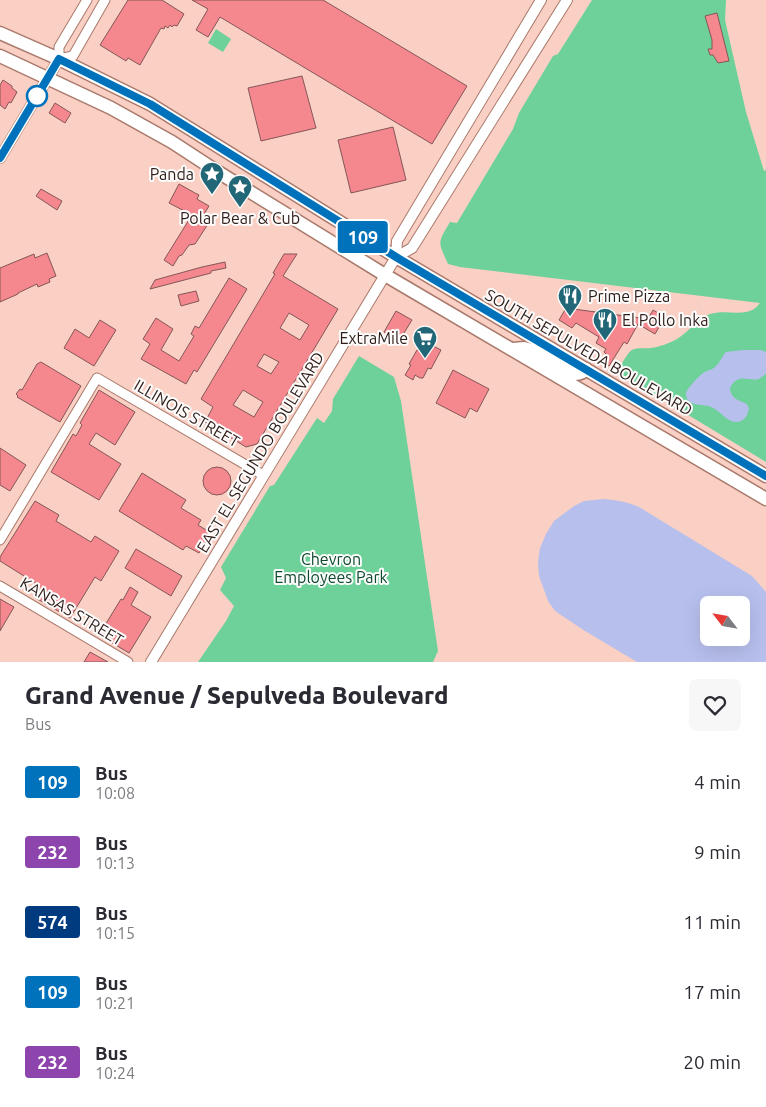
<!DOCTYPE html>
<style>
:root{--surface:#fff;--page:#f7f7f7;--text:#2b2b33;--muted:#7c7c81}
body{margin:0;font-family:Ubuntu,sans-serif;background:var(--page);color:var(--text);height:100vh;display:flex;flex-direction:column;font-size:19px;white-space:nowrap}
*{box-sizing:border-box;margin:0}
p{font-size:16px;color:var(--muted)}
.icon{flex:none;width:28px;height:28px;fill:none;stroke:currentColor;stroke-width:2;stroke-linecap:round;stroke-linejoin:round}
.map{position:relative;height:662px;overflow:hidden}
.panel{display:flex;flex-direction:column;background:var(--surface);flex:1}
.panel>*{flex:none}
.badge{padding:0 10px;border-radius:4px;font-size:18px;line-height:32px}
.needle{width:32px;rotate:301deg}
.controls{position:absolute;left:700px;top:596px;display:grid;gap:10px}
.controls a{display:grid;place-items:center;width:50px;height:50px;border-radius:8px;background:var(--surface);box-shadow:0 5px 20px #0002;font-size:25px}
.map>.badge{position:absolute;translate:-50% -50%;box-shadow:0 0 0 2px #fff}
.round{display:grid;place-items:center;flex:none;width:52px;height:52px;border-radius:8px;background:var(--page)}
.overview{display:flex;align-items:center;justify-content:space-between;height:85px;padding:0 25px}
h1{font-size:24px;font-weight:800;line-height:38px}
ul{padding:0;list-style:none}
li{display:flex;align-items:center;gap:15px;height:70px;padding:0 25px}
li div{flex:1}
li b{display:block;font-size:19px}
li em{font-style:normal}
li .badge{min-width:55px;font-weight:700;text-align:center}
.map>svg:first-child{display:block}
.green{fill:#6dd199}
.water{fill:#b7bfed;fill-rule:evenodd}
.building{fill:#f4888e;stroke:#855657;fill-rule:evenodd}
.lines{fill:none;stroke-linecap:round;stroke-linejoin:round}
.minor-casing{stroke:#a9796b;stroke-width:11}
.major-casing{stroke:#a9796b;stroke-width:12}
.highway-casing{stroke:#a9796b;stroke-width:15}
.minor{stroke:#fff;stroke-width:9}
.major{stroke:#fff;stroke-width:10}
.highway{stroke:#fff;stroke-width:12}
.line-casing{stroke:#fff;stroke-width:11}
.line{stroke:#0072bc;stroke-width:8}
.stop-dot{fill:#fff;stroke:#0072bc;stroke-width:2.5}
.labels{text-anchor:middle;stroke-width:4;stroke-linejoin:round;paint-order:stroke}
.poi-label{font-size:16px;fill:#2f1c17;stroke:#fcfcfc;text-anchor:end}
.street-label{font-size:16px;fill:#2f1c17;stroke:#fcfcfc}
.park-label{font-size:16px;fill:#0e4a2e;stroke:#fcfcfc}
</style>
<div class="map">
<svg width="766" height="662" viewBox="0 0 766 662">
<rect width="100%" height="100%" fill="#fad0c4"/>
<g class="green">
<path d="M592,0H726L725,20L746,112L764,171L766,170V462L617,372C621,366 626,354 632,350C638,347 645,349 651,348C659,347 670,343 677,339C689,332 697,319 710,314C728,308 748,320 760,303L460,267L448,264C438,241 437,244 450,222L457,223L513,129L519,113L553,56L558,54Z"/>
<path d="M216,29L231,39L223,52L208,43Z"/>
<path d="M359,356L394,377L401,401L438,651L433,662H198L226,621L234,606L220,590L226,578L221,567L270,486L274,485L317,418L324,423L332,411L333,399Z"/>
</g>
<g class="water">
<path d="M743,350H761L766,352V374C764,375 761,378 759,379C748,382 738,372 730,388C731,406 753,398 748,412C747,416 745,419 741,421C728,426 721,410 711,407C705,404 686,407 686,394C685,391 701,373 705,372C708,370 712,370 715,367C720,363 722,356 726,352Z"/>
<path d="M604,499C617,500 627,502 639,507L752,576L766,592V662H637L585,631L555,611L548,601L539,576L538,562L540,548L546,534L554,521L574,506L584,501ZM709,605H741V638H709Z"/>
</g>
<g class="building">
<path d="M128,0H162L184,14L177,26L174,25L172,27L170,25L168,28L165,26L164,29L161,28L140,65L128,58L126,61L100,45Z"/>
<path d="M192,0H323L467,86L432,144L220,17L208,37L196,30L208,9Z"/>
<path d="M717,13L729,61L718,63L713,55H710L708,49H712V40L705,16Z"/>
<path d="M302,76L316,128L261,141L248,88Z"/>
<path d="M3,80L12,86V88L17,92L11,103L9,102L5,109L0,105V85Z"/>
<path d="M55,103L71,113L65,123L49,113Z"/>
<path d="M393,127L406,180L351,193L338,140Z"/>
<path d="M179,184L195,193L199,195L197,199L209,206L204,214L210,218L208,220L210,221L195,244L189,245L182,255L179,256L173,266L164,260L192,215L169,203Z"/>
<path d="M41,189L62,201L57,210L36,196Z"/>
<path d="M47,253L56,276L49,279L50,282L38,287L37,284L18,293V294L0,302V268L34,254L35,258Z"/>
<path d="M284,254H297L283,276L338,309L257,444L246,447L205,422L213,407L201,399L275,274L273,273ZM289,313L309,325L300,340L280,328ZM264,354L279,362L271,374L257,366ZM243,390L263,402L254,417L233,405Z"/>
<path d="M225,262L226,268L211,271V273L150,289L155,280L202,267Z"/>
<path d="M229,278L247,289L197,372L194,370L186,384L141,359L150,344L143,339L156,318L173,329L161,350L179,361L194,336L191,334L195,326L199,328Z"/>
<path d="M196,291L199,301L181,306L178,295Z"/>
<path d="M566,308L648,319L653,310L665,317L655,334L638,324L627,344L624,342L609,366L601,361L606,354L604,352L606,349L596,343L599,337L576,323L572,328L559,320Z"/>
<path d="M396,311L412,320L399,341L384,332Z"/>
<path d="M100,320L116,330L94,366L64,348L75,329L89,338Z"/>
<path d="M422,345L429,349L431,345L441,350L431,369L428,368L423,378H420L415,375L413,380L405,375L411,365L409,364L417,350L420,349Z"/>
<path d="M41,362L81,386L60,422L17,397L18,396L16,394L20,389L22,390L37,364Z"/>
<path d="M453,370L489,389L477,412L470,408L465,418L436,403Z"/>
<path d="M99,390L135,412L115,445L96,433L89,444L121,464L99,500L51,472L73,434L76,436L82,425L80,423Z"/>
<path d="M0,448L26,465L10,491L0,485Z"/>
<circle cx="217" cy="481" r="14"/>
<path d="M142,473L186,500L181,508L201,520L198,525L211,533L199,553L186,546L183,550L119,511Z"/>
<path d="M35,501L59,515L56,521L91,542L95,536L119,551L101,581L95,577L70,618L34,597L40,586L0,561V557Z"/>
<path d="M136,549L182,576L171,596L125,568Z"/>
<path d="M130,587L138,592L131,605L151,617L129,653L99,635L121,599L123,600Z"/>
<path d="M0,599L14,607L0,631Z"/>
<path d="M90,652L108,662H84Z"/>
</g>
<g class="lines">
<defs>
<g id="minor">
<path d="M87,0L59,47V59L73,56L105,0"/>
<path d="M0,540L97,378L263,475"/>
<path d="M0,586L128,662"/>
</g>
<g id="major">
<path d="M0,158L59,59"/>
<path d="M396,257L412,248L567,0"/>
<path d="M151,662C232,527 314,392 396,257L397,241L541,0"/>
</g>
<g id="highway">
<path d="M0,33L59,59L150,104L396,257L766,476"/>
<path d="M0,56L111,108L172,142L218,172L385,275L766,499"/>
<path d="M513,349L524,348L531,350L575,374C580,374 583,373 586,369"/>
</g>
</defs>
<use href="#minor" class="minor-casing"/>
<use href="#major" class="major-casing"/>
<use href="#highway" class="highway-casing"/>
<use href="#minor" class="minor"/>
<use href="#major" class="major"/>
<use href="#highway" class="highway"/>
</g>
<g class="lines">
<defs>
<path id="line" d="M0,158L59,59L150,104L396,257L766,476"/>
</defs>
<use href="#line" class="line-casing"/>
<use href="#line" class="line"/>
</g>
<defs>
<symbol id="sight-pin" viewBox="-11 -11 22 30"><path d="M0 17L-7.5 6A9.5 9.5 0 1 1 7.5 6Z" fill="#226778" stroke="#fcfcfc"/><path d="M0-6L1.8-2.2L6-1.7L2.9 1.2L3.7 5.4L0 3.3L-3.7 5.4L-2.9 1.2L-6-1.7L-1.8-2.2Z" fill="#fff"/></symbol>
<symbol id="restaurant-pin" viewBox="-11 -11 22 30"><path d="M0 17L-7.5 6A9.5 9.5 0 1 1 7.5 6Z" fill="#226778" stroke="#fcfcfc"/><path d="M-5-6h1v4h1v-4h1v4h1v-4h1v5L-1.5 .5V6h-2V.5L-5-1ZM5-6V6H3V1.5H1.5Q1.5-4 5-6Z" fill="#fff"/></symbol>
<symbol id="supermarket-pin" viewBox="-11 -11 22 30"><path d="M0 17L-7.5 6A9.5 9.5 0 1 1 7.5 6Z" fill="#226778" stroke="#fcfcfc"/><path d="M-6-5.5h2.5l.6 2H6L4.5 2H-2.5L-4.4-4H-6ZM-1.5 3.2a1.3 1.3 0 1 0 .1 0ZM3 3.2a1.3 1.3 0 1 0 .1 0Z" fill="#fff"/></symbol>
</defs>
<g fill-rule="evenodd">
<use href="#sight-pin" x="198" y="160" width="28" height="38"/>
<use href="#sight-pin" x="226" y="173" width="28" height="38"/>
<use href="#restaurant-pin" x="556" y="282" width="28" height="38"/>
<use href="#restaurant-pin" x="591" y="306" width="28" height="38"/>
<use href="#supermarket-pin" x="411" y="324" width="28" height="38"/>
</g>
<circle class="stop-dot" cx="37" cy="96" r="10"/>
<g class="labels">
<g class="poi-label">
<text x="194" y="180">Panda</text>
<text x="240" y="224" text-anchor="middle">Polar Bear &amp; Cub</text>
<text x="588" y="302" text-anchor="start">Prime Pizza</text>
<text x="622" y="326" text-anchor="start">El Pollo Inka</text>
<text x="408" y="344">ExtraMile</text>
</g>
<g class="street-label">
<text transform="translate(589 352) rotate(30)" y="6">SOUTH SEPULVEDA BOULEVARD</text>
<text transform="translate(187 413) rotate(30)" y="6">ILLINOIS STREET</text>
<text transform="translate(260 452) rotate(-59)" y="6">EAST EL SEGUNDO BOULEVARD</text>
<text transform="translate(72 611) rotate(31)" y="6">KANSAS STREET</text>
</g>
<g class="park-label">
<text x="331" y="565">Chevron<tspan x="331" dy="18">Employees Park</tspan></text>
</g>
</g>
</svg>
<div class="controls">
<a><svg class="needle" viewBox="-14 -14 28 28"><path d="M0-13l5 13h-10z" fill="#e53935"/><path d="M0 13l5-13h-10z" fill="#7c7c81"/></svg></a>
</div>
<b class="badge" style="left:363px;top:237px;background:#0072bc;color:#fff">109</b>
</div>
<section class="panel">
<div class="overview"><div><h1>Grand Avenue / Sepulveda Boulevard</h1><p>Bus</p></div><a class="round"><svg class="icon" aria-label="heart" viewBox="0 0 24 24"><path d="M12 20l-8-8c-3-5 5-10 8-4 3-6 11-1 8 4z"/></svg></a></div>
<ul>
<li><span class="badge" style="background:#0072bc;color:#fff">109</span><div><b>Bus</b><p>10:08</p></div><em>4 min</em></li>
<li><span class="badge" style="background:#8e44ad;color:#fff">232</span><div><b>Bus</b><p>10:13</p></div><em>9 min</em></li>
<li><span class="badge" style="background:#003b80;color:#fff">574</span><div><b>Bus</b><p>10:15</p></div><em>11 min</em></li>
<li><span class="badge" style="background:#0072bc;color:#fff">109</span><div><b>Bus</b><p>10:21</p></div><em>17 min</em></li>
<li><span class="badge" style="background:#8e44ad;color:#fff">232</span><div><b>Bus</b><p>10:24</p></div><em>20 min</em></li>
</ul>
</section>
